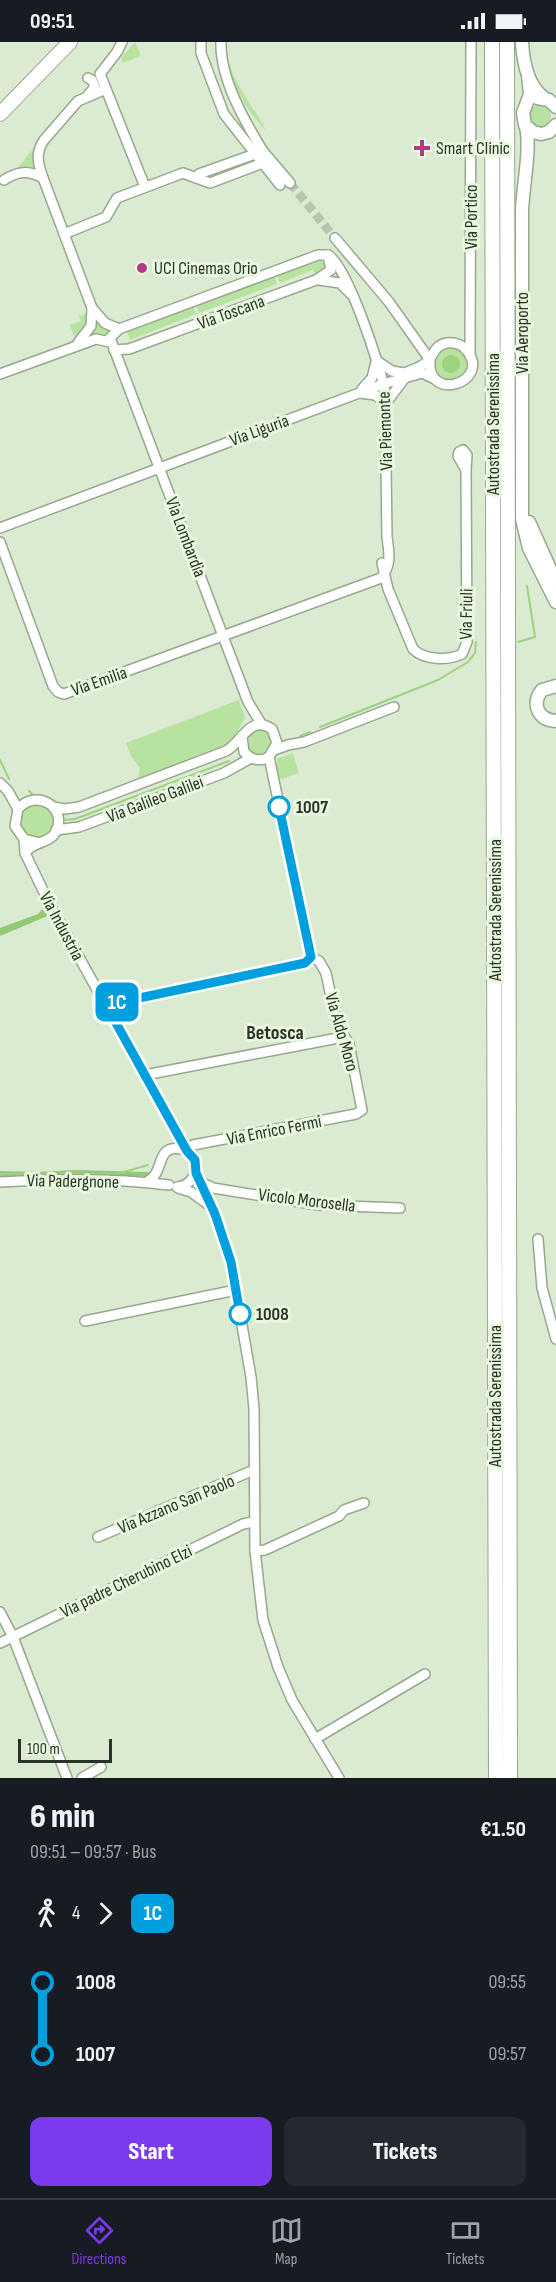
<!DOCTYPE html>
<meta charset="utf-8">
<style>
:root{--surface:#171b24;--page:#242831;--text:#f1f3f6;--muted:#9ea1a6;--line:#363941;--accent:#7c3aed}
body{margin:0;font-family:"Sofia Sans Condensed",sans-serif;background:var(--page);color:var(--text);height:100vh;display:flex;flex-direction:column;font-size:22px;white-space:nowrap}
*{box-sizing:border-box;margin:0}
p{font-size:20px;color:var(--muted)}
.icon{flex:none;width:33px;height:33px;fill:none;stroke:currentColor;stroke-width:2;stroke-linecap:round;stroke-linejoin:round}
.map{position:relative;height:1736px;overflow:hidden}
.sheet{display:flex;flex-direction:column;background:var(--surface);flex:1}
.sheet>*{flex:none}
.badge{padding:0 12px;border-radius:9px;font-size:21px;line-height:39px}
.scale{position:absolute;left:18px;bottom:15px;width:94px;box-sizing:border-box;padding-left:6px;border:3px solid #2b3228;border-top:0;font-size:16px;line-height:21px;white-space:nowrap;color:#2b3228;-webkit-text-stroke:4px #e7f8de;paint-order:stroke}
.map>.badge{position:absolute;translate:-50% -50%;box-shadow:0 0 0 3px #fff}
.legs{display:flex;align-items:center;gap:9px;height:66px;padding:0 30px;font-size:20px}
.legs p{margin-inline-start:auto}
.headline{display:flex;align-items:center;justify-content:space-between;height:102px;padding:0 30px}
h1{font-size:33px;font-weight:800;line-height:45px}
.primary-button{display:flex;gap:12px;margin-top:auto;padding:12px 30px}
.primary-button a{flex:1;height:69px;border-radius:12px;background:var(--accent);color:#fff;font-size:24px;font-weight:800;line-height:69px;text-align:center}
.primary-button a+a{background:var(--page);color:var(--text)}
ul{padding:0 30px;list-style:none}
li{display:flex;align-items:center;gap:21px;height:72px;font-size:22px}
li i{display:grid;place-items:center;width:9px;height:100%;margin:0 8px;background:currentColor}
li i::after{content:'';width:15px;height:15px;margin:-8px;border:4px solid;border-radius:50%;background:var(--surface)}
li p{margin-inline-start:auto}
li:first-child i{background:linear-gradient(#0000 50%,currentColor 0)}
li:last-child i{background:linear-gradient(currentColor 50%,#0000 0)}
.status{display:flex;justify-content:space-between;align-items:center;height:42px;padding:0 30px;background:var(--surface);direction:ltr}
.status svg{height:16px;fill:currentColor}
.menu{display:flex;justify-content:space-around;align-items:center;height:84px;border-top:2px solid var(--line);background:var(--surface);font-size:16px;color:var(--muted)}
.menu a{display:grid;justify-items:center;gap:3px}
.menu .selected{color:var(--accent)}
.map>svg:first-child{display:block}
.green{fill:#b8e29f}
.forest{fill:#94c875}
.water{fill:#9ed27f}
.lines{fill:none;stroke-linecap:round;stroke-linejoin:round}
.stream{stroke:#9ed27f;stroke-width:2}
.minor-tunnel{stroke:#b7c6af;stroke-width:9;stroke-dasharray:9 4.5;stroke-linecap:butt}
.minor-casing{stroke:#98a78f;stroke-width:12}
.major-casing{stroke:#98a78f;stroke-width:15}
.highway-casing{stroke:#98a78f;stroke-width:16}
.minor{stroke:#fff;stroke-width:9}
.major{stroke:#fff;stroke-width:12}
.highway{stroke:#fff;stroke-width:14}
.line-1-casing{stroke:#fff;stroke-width:14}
.line-1{stroke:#00a0de;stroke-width:9}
.poi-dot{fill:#b43889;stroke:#e7f8de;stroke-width:2}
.stop-1-dot{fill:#fff;stroke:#00a0de;stroke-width:3}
.labels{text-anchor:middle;stroke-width:6;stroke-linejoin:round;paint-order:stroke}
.poi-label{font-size:18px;fill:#2b3228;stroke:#e7f8de;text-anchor:start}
.street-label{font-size:18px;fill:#2b3228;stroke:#e7f8de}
.stop-label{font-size:18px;font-weight:bold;fill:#2b3228;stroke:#e7f8de;text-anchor:start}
.neighbourhood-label{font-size:20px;font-weight:bold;fill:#2b3228;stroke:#e7f8de}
</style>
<div class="status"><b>09:51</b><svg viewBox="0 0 49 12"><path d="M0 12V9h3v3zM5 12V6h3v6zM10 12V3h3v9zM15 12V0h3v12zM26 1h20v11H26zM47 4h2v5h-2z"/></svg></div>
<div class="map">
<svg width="556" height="1736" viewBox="0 0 556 1736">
<rect width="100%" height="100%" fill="#daebd1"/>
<g class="green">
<path d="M135,0L141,14L123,21L121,16Z"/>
<path d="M226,0C226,34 251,60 266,88C245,69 223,29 226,0Z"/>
<circle cx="540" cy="74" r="11"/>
<path d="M38,101L34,112L37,130L16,128Z"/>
<path d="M322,217L328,222L325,229L315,233L313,228L280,241L277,234Z"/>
<path d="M274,233L277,242L199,271L196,263Z"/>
<path d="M86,261C98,294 68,302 44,311L75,297L70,283L81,279L79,274L88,271Z"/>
<path d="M193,264L196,272L130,298L127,289Z"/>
<path d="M94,275L111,287L106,296L85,299Z"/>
<path d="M451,306C475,310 469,342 448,338C427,335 434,308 451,306Z"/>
<path d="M239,658L245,676L232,699L226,704L138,738L140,726L131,714L126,701Z"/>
<circle cx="259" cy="700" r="14"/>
<path d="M293,711L299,731L276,739L277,717Z"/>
<circle cx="37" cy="779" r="16"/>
</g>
<g class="forest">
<path d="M45,864L50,873L0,894V886L38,872Z"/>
<path d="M74,1128L149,1130L153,1134L0,1136V1129L38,1130Z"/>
</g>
<circle class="water" cx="451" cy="322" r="9"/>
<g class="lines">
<g class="stream">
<path d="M518,600L535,595L527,544"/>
<path d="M320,685L438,638L468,620L475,611L476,600"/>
<path d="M300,694L310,690"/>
<path d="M0,718L9,737"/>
<path d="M29,749L33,753"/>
<path d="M63,778L75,777L229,719"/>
<path d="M0,1132H117L148,1123"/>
</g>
<path class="minor-tunnel" d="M290,141L335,196"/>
<defs>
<g id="minor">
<path d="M122,0L117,10L100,32L145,145"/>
<path d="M201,0V11L224,72L280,143"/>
<path d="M221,0C220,37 245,80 264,111"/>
<path d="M88,36L92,38L95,45L88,53"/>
<path d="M106,47L78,59L44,98C35,111 38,122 43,136L92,266L105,281L119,287"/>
<path d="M261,107L290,141"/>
<path d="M196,136L199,132L255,112"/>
<path d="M4,138C18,129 28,128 43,136"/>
<path d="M64,192L106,175L117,156L183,131L210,141L263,121"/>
<path d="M335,196L389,260L430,318C426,361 490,341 468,310C463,303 455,300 447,301C435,303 434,312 428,319C422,325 414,327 407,330"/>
<path d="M319,238L340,241L351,252"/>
<path d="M78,301L91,284L92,266"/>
<path d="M114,308L129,307L316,238L331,228L328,213"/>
<path d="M470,314L471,0"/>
<path d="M377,319L392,329L404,331"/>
<path d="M0,332L96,297L110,300"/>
<path d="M362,347L372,336L376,320"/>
<path d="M360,351L375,353L386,361"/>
<path d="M386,361L404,337"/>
<path d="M463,408L467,413L466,428L458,414L459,410Z"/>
<path d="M0,486L383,342L422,331L435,337"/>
<path d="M0,500L53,644L58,650L64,652L381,536C392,523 389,510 387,495L385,350C381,326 347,223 328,213"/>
<path d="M382,521L388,547L413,607C424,618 448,619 462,612L467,600L466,428"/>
<path d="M262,683L248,660L110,296L119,287L318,213H328"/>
<path d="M274,708L288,703L304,700L394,665"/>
<path d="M269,715L311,915"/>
<path d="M0,741L8,749L18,767"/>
<path d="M53,765L65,767L79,765L226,709C242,700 250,672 272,687L277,701L269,715C260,720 251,718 244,710L242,695"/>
<path d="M56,788L79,785L224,731L251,716"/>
<path d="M24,797L25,811L51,865L187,1109"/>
<path d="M25,811C33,799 49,802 56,790C68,765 36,746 18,767L15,784L24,797L40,801"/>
<path d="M106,963L305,921L311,915"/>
<path d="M145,1033L338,996L343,992"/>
<path d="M187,1109L193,1103L356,1072L362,1068L349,1002L337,983L326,931L319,919L311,915"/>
<path d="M196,1131L215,1172L231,1220L251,1335L254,1367L255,1509L263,1578L278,1625L292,1658L339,1736"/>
<path d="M0,1140C55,1137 114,1136 169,1143"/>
<path d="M147,1140C149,1138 152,1137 154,1134C163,1124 158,1103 181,1107C205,1111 199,1143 177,1145"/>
<path d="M201,1140L213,1146L318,1163L400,1166"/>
<path d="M178,1146L191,1150L210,1164"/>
<path d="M538,1197L542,1246L556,1297"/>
<path d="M85,1279L236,1248"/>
<path d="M98,1495L249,1430H254"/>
<path d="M255,1509L265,1508L339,1474L344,1468L364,1461"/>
<path d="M0,1570L13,1595L67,1736"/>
<path d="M0,1601L243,1482L253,1480"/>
<path d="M315,1697L425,1632"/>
<path d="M82,1736L101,1725"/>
</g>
<g id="major">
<path d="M522,0C523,20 527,43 544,56"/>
<path d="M528,33L530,52L523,71L525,83L533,90L541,92L549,90L556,83"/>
<path d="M537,56L549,58L556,65"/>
<path d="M526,85C531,106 523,144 522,168V477L529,506L556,560"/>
<path d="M529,480L556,540"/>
<path d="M556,644L542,648C531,662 538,678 556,679"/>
</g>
<g id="highway">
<path d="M492,0L496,1736"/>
<path d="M507,0L510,1736"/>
<path d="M0,72L70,0"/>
</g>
</defs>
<use href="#minor" class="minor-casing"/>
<use href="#major" class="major-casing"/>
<use href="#highway" class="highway-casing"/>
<use href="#minor" class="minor"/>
<use href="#major" class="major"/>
<use href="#highway" class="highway"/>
</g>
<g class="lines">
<defs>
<path id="line-1" d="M240,1272L231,1220L215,1172L196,1131L195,1118L187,1109L106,963L305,921L311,915L279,765"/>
</defs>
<use href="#line-1" class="line-1-casing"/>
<use href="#line-1" class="line-1"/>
</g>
<g class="poi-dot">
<path d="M419 97h6v6h6v6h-6v6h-6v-6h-6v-6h6z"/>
<circle cx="142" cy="226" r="6"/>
</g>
<g class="stop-1-dot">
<circle cx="279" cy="765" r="10"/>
<circle cx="240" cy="1272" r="10"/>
</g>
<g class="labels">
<g class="poi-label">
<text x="436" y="112">Smart Clinic</text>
<text x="154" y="232">UCI Cinemas Orio</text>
</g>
<g class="street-label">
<text transform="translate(471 175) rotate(-90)" y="6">Via Portico</text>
<text transform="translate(231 270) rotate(-20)" y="6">Via Toscana</text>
<text transform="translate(522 291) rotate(-90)" y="6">Via Aeroporto</text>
<text transform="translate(493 382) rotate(-90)" y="6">Autostrada Serenissima</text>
<text transform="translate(259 388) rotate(-20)" y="6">Via Liguria</text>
<text transform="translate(385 389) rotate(-92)" y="6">Via Piemonte</text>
<text transform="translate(186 495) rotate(69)" y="6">Via Lombardia</text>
<text transform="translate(466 572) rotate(-89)" y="6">Via Friuli</text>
<text transform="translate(99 639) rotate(-19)" y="6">Via Emilia</text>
<text transform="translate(155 757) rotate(-21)" y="6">Via Galileo Galilei</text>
<text transform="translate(495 868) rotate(-90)" y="6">Autostrada Serenissima</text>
<text transform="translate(62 884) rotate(62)" y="6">Via Industria</text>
<text transform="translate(342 990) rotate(74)" y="6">Via Aldo Moro</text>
<text transform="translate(274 1088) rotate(-11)" y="6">Via Enrico Fermi</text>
<text transform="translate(73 1139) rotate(1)" y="6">Via Padergnone</text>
<text transform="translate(307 1158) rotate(7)" y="6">Vicolo Morosella</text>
<text transform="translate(495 1354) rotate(-90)" y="6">Autostrada Serenissima</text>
<text transform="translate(176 1462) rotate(-23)" y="6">Via Azzano San Paolo</text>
<text transform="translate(126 1539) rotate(-26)" y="6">Via padre Cherubino Elzi</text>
</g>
<g class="stop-label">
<text x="296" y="771">1007</text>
<text x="256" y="1278">1008</text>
</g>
<g class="neighbourhood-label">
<text x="275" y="997">Betosca</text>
</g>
</g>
</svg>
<div class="scale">100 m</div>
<b class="badge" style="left:117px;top:960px;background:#00a0de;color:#fff">1C</b>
</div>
<section class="sheet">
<div class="headline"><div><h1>6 min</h1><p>09:51 – 09:57 · Bus</p></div><b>€1.50</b></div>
<div class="legs"><svg class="icon" aria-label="walk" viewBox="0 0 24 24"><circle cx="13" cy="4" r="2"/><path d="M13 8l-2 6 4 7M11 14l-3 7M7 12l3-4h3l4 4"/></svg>4<svg class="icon" aria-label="forward" viewBox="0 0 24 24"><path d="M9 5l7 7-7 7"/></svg><b class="badge" style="background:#00a0de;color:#fff">1C</b></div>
<ul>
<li><i style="color:#00a0de"></i><b>1008</b><p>09:55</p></li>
<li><i style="color:#00a0de"></i><b>1007</b><p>09:57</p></li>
</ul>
<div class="primary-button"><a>Start</a><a>Tickets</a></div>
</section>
<nav class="menu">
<a class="selected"><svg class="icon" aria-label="directions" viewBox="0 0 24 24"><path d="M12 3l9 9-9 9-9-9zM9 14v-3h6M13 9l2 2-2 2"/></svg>Directions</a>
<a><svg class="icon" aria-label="map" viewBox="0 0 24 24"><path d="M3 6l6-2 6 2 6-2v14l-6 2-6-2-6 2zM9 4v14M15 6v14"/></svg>Map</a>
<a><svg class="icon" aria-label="tickets" viewBox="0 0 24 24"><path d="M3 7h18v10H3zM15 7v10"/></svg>Tickets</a>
</nav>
